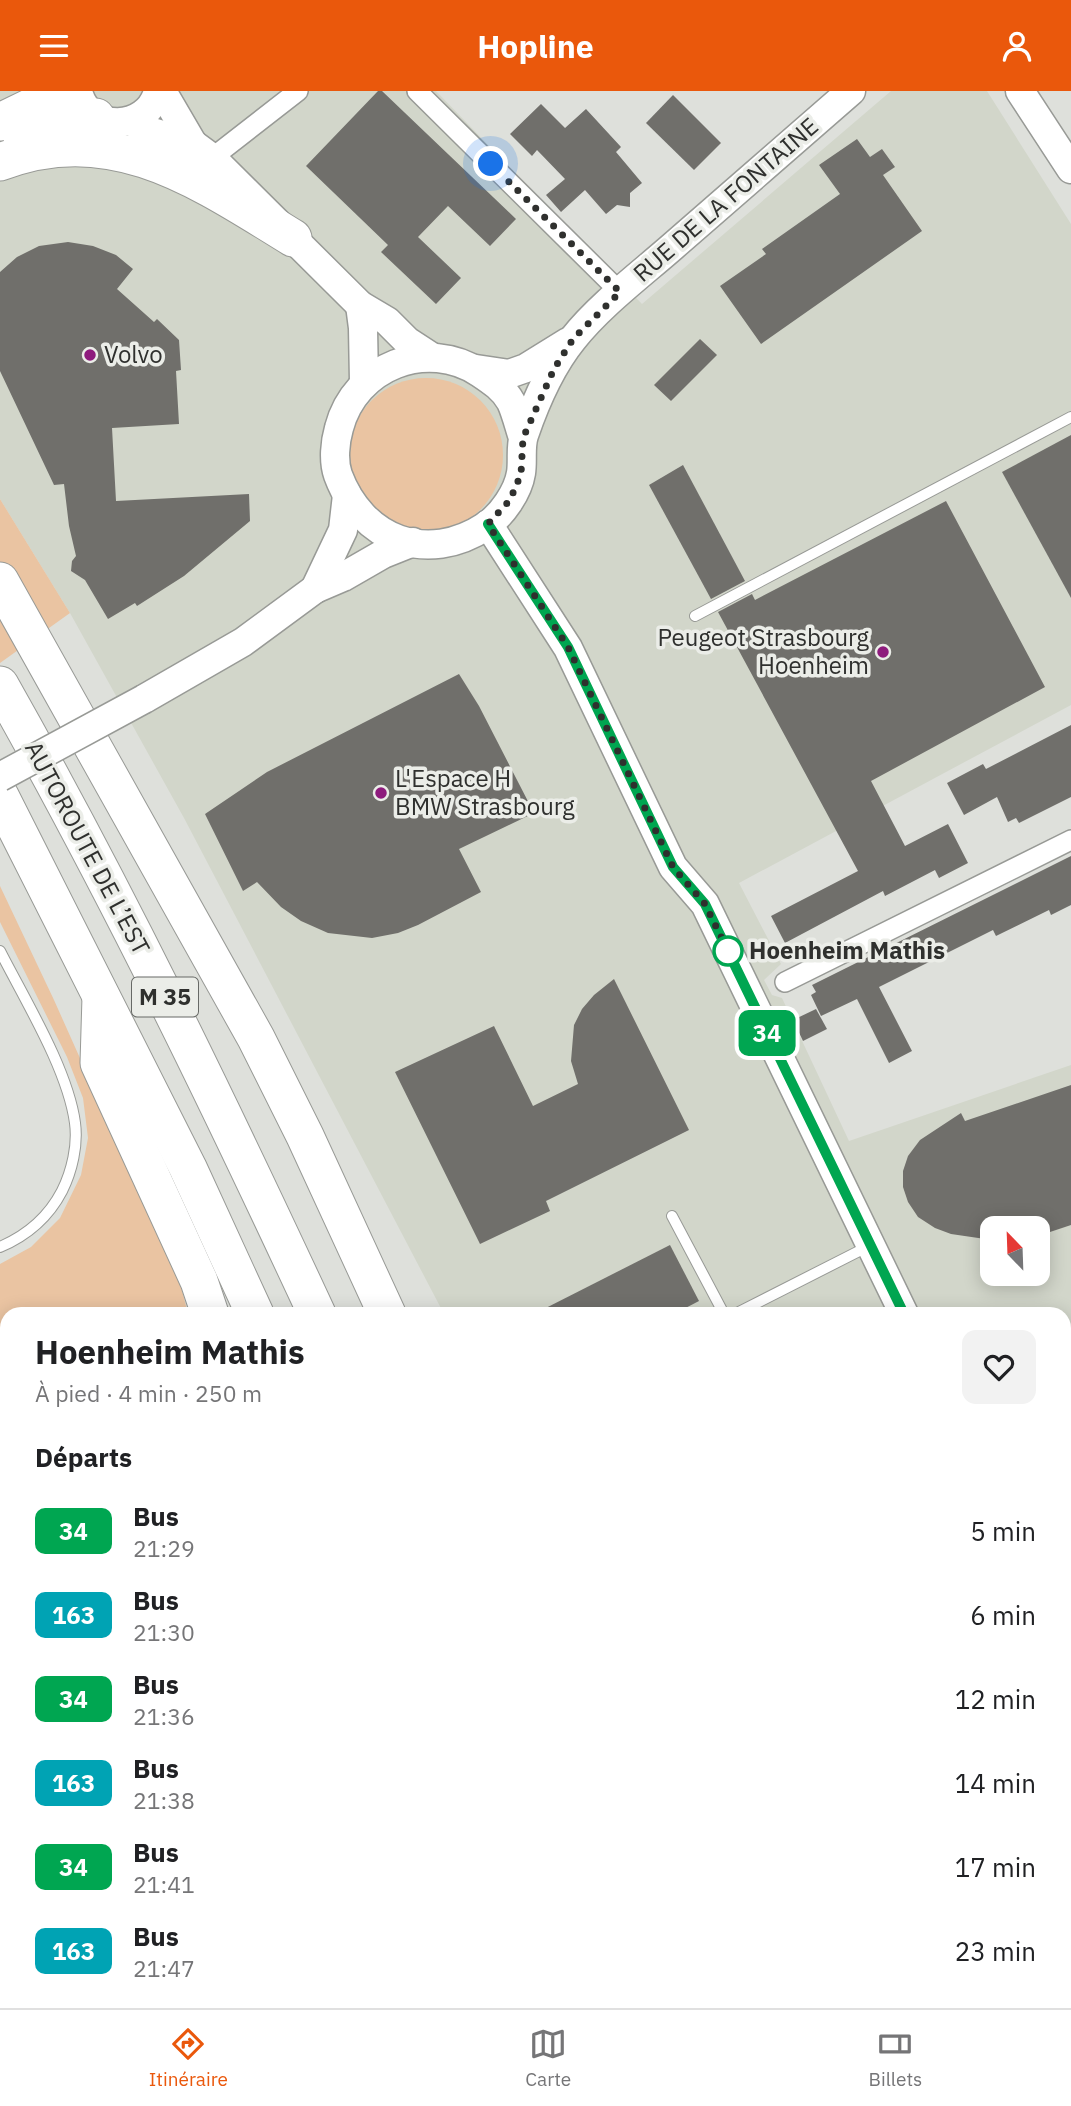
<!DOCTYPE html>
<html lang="fr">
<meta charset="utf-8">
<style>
:root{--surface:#fff;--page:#f2f2f2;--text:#202124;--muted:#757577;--line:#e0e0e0;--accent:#ea580c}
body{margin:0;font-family:"IBM Plex Sans",sans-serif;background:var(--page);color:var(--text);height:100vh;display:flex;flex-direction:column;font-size:26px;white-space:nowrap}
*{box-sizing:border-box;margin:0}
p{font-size:23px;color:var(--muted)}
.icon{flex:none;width:38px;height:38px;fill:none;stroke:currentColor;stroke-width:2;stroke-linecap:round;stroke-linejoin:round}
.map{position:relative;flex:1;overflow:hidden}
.sheet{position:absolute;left:0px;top:1216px;width:1071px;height:702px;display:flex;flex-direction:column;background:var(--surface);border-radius:21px 21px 0 0;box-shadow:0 4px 18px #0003}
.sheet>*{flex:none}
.badge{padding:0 14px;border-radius:10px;font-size:24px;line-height:46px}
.needle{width:46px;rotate:337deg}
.controls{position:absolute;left:980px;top:1125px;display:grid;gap:14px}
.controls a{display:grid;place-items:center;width:70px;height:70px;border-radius:14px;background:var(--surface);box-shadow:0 4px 18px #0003;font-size:35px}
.you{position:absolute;width:35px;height:35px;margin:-18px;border:5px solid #fff;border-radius:50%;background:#1a73e8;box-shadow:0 0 0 10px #1a73e833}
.map>.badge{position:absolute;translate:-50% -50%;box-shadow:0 0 0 4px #fff}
h2{padding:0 35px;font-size:26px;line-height:63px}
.round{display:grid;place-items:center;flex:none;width:74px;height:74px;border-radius:14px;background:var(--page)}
.summary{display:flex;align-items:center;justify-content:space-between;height:119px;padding:0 35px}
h1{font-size:33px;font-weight:700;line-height:52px}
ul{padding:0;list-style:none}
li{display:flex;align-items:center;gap:21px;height:84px;padding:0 35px}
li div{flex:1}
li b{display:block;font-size:26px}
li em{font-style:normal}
li .badge{min-width:77px;font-weight:700;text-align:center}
header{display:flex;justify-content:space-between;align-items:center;height:91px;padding:0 35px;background:var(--accent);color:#fff;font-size:32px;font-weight:700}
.tabs{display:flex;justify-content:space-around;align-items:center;height:98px;border-top:2px solid var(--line);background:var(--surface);font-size:19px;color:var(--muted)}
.tabs a{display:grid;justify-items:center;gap:4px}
.tabs .current{color:var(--accent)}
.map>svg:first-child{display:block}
.built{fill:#d2d6ca;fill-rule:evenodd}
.green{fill:#eac4a2}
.building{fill:#706f6b}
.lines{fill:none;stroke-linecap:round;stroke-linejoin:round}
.lane-casing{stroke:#989a96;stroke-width:12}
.street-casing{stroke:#989a96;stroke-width:22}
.secondary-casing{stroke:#989a96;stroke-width:31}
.highway-casing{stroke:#989a96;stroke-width:39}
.path{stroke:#999b97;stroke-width:4.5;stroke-dasharray:5 5;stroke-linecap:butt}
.lane{stroke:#fff;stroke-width:10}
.street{stroke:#fff;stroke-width:19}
.secondary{stroke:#fff;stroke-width:28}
.highway{stroke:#fff;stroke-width:37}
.rail-casing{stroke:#60615e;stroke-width:8}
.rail{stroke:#ebede8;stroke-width:5;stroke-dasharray:16;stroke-linecap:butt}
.secondary-bridge-casing{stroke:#989a96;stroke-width:31;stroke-linecap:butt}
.secondary-bridge{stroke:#fff;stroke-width:28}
.line-casing{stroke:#fff;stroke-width:16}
.line{stroke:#00a651;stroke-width:10}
.walk{stroke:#2f302e;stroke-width:7;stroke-dasharray:0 12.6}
.poi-dot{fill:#8e1b7d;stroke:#ebede8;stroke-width:2.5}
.stop-dot{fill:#fff;stroke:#00a651;stroke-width:3.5}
.labels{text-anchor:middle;stroke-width:7;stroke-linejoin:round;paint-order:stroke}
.shield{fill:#ebede8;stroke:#676966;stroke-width:2}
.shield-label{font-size:23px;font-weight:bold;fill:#2f302e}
.street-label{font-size:24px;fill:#2f302e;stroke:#ebede8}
.poi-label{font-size:24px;fill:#2f302e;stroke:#ebede8;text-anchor:start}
.stop-label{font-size:24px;font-weight:bold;fill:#2f302e;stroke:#ebede8;text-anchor:start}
</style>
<header><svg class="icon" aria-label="menu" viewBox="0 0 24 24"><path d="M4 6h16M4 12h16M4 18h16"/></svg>Hopline<svg class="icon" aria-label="person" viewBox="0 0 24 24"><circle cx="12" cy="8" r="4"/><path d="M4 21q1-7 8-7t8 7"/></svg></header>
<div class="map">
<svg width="1071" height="1917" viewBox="0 0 1071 1917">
<rect width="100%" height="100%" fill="#dee0db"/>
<path class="built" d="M0,0H436L642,213L891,0H987L1071,133V614L739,792L781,873L764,889L772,904L782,907L849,1050L1071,974V1917H741L738,1911H1064V1223H444L184,727L70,522L0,408ZM992,1138H1038V1183H992Z"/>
<g class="green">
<circle cx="426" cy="364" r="77"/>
<path d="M0,408L70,522L0,572Z"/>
<path d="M0,795L54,909L180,1191L188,1223H7V1304L0,1291V1173L31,1156L60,1127L81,1084L88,1047L83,1007L67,966L0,831Z"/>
<path d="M257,1911H513L516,1917H260Z"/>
</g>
<g class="building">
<path d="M378,0H382L516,128L490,155L448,115L418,146L461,187L436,213L381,161L388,154L306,75Z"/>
<path d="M673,4L721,52L694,79L646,32Z"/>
<path d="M541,13L565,37L586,18L621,56L616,61L642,92L630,102V116L617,114L606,123L585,99L561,121L546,104L565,88L537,59L532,65L510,43Z"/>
<path d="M857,48L870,66L882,58L895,76L883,84L922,140L761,253L720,195L766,163L762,158L840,103L819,74Z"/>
<path d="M68,151L93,155L116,164L133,178L117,198L154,231L157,228L179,249L181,279L176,280L179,333L112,337L116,410L249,403L250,430L184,485L137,515L135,512L108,528L85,489L71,480L72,470L76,465L69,435L64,393L54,394L0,280V181L17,166L39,155Z"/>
<path d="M700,248L717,264L671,310L654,294Z"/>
<path d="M1071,344V507L1002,381Z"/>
<path d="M683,374L745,490L711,508L649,394Z"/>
<path d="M946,410L1045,596L871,690L905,755L948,733L968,772L939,787L935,779L885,805L883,800L785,852L771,825L858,780L718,521L752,503L755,509Z"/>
<path d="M459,583L479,615L534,722L459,758L481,801L418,834L398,842L372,847L328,842L301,830L281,816L257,791L243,800L205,723L267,681Z"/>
<path d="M1071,634V706L1019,732L1016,727L1008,731L997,706L964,724L947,692L983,673L986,678Z"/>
<path d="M1071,765V814L1051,824L1049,819L996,845L993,839L879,896L912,960L889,972L857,908L821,925L811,904L816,901L812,894Z"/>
<path d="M614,888L689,1039L546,1110L550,1120L480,1153L395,981L494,935L533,1015L578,993L571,970L574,934L582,918L594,904Z"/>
<path d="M816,918L827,938L803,950L793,929Z"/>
<path d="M1071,994V1134L1038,1145V1138H992V1149L951,1143L935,1137L918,1126L908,1111L903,1096V1080L908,1065L920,1049L961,1022L965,1030Z"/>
<path d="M670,1154L699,1210L674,1223H534Z"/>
</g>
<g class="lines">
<defs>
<g id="lane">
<path d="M695,525L1071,326"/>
<path d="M0,860C25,909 68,979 75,1032C78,1054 72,1080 62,1100C48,1127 28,1144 0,1156"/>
<path d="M672,1125L724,1223"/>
<path d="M735,1223L869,1155"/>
<path d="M0,1369L7,1378"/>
<path d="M1064,1643L1071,1648"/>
<path d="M238,1911L242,1917"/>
</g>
<g id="street">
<path d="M417,0L620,201"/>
<path d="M212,67L298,0"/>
<path d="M785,891L1071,749"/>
</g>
<g id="secondary">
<path d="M78,0C87,42 148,41 158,0"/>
<path d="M162,0L193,53"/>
<path d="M1020,0L1071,78"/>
<path d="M130,30L152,41L193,53L212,67L360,214L387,230L407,250L430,265"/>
<path d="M360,214L363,237L364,291"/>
<path d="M476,278L509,283L526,277L568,251"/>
<path d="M523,347C519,335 516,322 511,311C504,298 492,290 480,282C427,247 355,275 339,337C335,351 333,370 338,384C362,449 427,474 486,435C502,424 518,401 521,382C523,370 520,356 524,344C535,312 551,275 573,248C599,215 640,184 672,156C732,104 791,52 851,0"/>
<path d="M488,433L568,557L673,776L705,813L904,1223"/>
<path d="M315,498L343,439L347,404"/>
<path d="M144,608L243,551L315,498L343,486L383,463L413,451"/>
<path d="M1064,1462L1071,1464"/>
</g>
<g id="highway">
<path d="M0,31L64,0"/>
<path d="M22,46L58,33L96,26"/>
<path d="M0,71C113,28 200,90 293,147"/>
<path d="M0,490L256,947L305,1045L387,1223"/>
<path d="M0,594C116,799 218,1010 317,1223"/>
<path d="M0,705L188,1077L255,1223"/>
<path d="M101,906L99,972L199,1190L210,1223"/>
<path d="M0,1325L7,1335"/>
<path d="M564,1911L567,1917"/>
<path d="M623,1911L626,1917"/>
<path d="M671,1911L674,1917"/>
<path d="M701,1911L704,1917"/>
</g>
</defs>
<use href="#lane" class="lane-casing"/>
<use href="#street" class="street-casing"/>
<use href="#secondary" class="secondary-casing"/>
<use href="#highway" class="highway-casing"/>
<g class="path">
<path d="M0,1464L7,1476"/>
<path d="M0,1904L5,1917"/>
</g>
<use href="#lane" class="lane"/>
<use href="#street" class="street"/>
<use href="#secondary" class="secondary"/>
<use href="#highway" class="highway"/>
<defs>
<g id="rail">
<path d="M0,1651L7,1664"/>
<path d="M0,1679L7,1691"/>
<path d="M0,1751L7,1764"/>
<path d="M0,1794L7,1807"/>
<path d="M0,1833L7,1846"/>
<path d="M42,1911L46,1917"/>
<path d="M64,1911L67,1917"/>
<path d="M87,1911L90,1917"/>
<path d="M127,1911L130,1917"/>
<path d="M142,1911L145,1917"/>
</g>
</defs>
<use href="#rail" class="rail-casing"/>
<use href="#rail" class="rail"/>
<defs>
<path id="secondary-bridge" d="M0,686L144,608"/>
</defs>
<use href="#secondary-bridge" class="secondary-bridge-casing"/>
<use href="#secondary-bridge" class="secondary-bridge"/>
</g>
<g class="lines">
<defs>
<path id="line" d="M488,433L568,556L673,776L705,813L904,1223"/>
</defs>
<use href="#line" class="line-casing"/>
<use href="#line" class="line"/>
<path class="walk" d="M491,73L620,201L573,248L554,278L523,347L521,383L510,409L488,433L568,556L673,776L705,813L729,862L728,860"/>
</g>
<g class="poi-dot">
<circle cx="90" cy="264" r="7"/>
<circle cx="883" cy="561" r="7"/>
<circle cx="381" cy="702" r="7"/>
</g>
<circle class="stop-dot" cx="728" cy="860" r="14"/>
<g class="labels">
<rect class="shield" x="132" y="886.5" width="66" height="39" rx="5"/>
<g class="shield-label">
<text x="165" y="914">M 35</text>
</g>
<g class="street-label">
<text transform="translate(726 109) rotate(-41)" y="8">RUE DE LA FONTAINE</text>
<text transform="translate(87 757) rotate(62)" y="8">AUTOROUTE DE L’EST</text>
</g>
<g class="poi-label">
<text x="104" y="272">Volvo</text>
<text x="869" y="555" text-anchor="end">Peugeot Strasbourg<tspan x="869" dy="28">Hoenheim</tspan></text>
<text x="395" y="696">L'Espace H<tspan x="395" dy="28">BMW Strasbourg</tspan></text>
</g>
<g class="stop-label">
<text x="749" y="868">Hoenheim Mathis</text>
</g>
</g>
</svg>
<div class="controls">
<a><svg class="needle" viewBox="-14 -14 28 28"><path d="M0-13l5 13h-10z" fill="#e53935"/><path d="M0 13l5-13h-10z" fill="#757577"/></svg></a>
</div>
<div class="you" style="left:491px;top:73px"></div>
<b class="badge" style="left:767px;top:942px;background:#00a651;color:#fff">34</b>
<section class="sheet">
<div class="summary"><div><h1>Hoenheim Mathis</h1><p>À pied · 4 min · 250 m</p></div><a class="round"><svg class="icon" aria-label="heart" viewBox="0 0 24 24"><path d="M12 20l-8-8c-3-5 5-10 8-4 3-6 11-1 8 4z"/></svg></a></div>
<h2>Départs</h2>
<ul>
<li><span class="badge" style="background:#00a651;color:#fff">34</span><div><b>Bus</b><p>21:29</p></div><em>5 min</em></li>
<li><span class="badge" style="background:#00a3b4;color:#fff">163</span><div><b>Bus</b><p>21:30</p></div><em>6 min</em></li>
<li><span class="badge" style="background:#00a651;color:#fff">34</span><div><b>Bus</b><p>21:36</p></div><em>12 min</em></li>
<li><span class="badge" style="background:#00a3b4;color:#fff">163</span><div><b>Bus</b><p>21:38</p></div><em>14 min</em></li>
<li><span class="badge" style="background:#00a651;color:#fff">34</span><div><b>Bus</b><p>21:41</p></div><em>17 min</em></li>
<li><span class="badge" style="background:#00a3b4;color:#fff">163</span><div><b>Bus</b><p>21:47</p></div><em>23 min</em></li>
</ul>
</section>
</div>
<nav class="tabs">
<a class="current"><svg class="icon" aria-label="directions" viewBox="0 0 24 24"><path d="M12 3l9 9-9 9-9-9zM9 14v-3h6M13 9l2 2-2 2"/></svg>Itinéraire</a>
<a><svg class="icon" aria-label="map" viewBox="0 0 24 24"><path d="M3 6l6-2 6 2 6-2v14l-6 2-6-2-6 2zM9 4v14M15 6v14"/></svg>Carte</a>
<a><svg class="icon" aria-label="tickets" viewBox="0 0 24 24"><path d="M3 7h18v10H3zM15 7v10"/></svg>Billets</a>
</nav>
